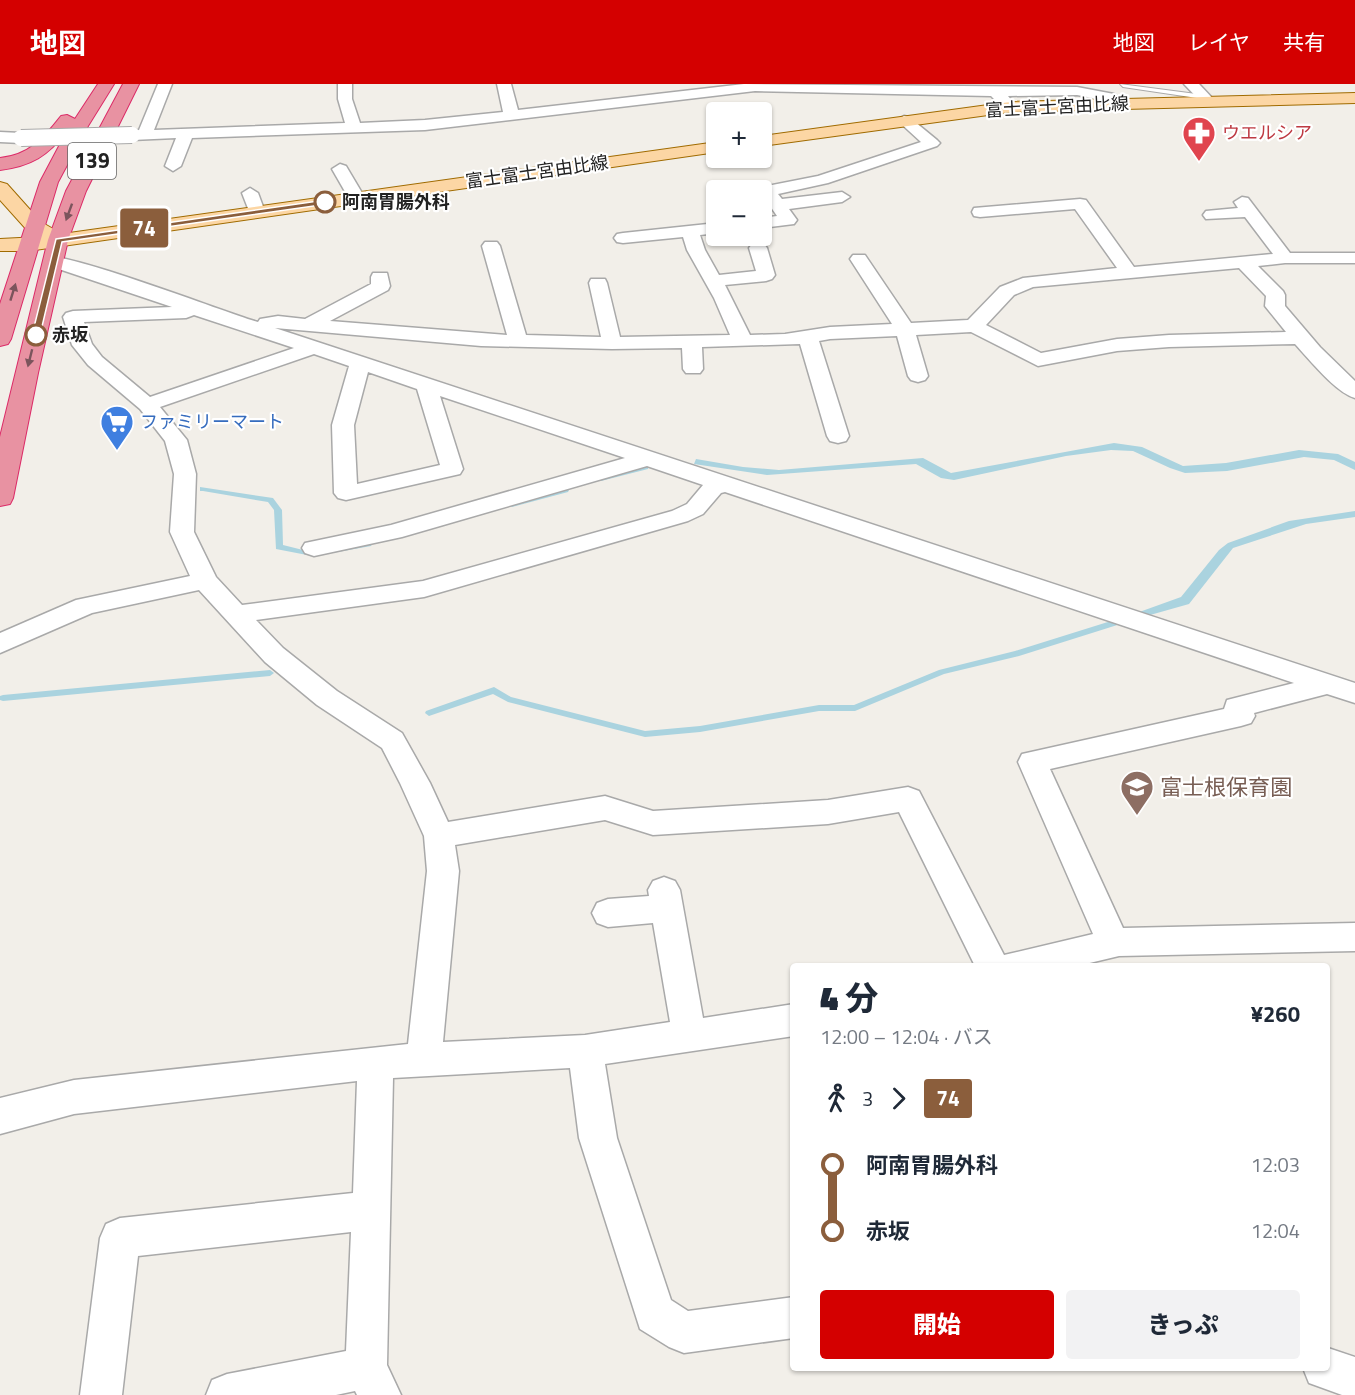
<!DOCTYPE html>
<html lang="ja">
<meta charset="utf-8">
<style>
:root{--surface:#fff;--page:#f2f2f3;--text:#1f2937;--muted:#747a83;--accent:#d40000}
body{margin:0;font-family:"Titillium Web","Noto Sans JP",sans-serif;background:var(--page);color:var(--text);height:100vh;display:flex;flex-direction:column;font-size:22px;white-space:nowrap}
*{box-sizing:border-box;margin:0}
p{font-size:20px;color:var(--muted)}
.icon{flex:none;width:33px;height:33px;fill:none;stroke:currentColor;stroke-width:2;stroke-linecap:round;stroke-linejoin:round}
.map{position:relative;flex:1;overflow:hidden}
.side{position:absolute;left:790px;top:879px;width:540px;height:408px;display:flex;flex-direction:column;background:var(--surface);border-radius:6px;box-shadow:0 2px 4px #0004}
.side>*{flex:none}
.badge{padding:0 12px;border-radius:4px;font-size:21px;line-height:39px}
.buttons{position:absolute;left:706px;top:18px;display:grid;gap:12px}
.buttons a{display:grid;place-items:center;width:66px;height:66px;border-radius:6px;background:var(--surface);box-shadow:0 2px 4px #0004;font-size:30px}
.map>.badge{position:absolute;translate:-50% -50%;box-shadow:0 0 0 3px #fff}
.legs{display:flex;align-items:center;gap:9px;height:66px;padding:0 30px;font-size:20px}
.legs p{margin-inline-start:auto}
.headline{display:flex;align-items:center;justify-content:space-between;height:102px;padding:0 30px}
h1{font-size:33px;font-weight:800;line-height:45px}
.cta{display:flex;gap:12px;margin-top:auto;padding:12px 30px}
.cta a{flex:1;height:69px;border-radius:6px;background:var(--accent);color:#fff;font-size:24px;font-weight:800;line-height:69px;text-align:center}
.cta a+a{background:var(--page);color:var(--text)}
ul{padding:0 30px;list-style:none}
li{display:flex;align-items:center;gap:21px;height:66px;font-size:22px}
li i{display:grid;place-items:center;width:9px;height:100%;margin:0 8px;background:currentColor}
li i::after{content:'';width:15px;height:15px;margin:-8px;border:4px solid;border-radius:50%;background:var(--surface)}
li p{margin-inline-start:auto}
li:first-child i{background:linear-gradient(#0000 50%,currentColor 0)}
li:last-child i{background:linear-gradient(currentColor 50%,#0000 0)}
header{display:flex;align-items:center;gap:36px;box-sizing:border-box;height:84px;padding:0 30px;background:var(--accent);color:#fff}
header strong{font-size:28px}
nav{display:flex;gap:33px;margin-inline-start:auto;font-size:21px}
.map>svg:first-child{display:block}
.water{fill:#aad3df}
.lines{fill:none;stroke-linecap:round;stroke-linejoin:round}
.stream{fill:#aad3df;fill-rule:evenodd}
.lane-casing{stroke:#a9a9a9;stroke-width:2}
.street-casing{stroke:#a9a9a9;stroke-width:3}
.primary-casing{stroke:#a06b00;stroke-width:2}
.highway-casing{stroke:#dc2a67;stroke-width:2}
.lane{fill:#fff;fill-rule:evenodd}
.street{fill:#fff;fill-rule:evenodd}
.primary{fill:#fcd6a4;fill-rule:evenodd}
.highway{fill:#e892a2;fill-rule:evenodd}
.street-bridge-casing{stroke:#a9a9a9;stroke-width:18;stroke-linecap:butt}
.street-bridge{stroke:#fff;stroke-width:16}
.oneway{fill:#7b545c}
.line-1{fill:#8b5e3c;stroke:#fff;stroke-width:1.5}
.stop-1-dot{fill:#fff;stroke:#8b5e3c;stroke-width:3}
.labels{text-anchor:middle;stroke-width:4.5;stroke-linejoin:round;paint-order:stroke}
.far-street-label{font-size:18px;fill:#222;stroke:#fff}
.far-health-label{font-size:18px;fill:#be3a42;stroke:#fff;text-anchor:start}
.far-stop-label{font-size:18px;font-weight:bold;fill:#222;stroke:#fff;text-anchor:start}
.far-shop-label{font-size:18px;fill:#366cbe;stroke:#fff;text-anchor:start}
.shield{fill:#fff;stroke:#646464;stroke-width:1.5}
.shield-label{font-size:21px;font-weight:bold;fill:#222}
.education-label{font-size:22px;fill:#785e54;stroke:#fff;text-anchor:start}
</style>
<header>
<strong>地図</strong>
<nav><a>地図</a><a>レイヤ</a><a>共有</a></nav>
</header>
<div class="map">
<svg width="1355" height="1311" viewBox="0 0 1355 1311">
<rect width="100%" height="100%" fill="#f2efe9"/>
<g class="water">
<path d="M1114,359L1142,363L1183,382L1226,379L1299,366L1338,370L1355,378V386L1334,376L1304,373L1227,387L1185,389L1170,384L1133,367L1111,366L1066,372L954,396L941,394L916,380L767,391L694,380L696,375L743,383L779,386L923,374L951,389Z"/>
<path d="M1355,427V433L1306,440L1233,464L1189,520L1143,533L1131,531L1181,513L1219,466L1228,459L1289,437Z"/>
</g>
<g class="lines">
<g class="stream">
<path d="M645,381H648V385L601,397L597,395L598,393Z"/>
<path d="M200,403L273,414L282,426L283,461L307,467L315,466L319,468L318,470L307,471L276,465L274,426L268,418L203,407H200Z"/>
<path d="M562,404H565L569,406L568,408L512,423L508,421L509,419Z"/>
<path d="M368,458L372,460L371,462L332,469L328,467L332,465Z"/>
<path d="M1127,532L1130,533L1131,535L1130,537L1019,572L944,590L855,627H819L700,648L645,653L508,618L493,610L429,632L425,629L426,627L494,603L511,613L645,647L700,642L819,621H854L939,586L1015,567Z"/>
<path d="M270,586L274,589L270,592L3,617L0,616V612L3,611Z"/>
</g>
<defs>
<path id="lane" d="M1120,0L1204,11L1207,13L1204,15L1123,3Z"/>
<g id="street">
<path d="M158,0H172L154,46L345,39L338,15V0H352V15L360,39L425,36L503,28L497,0H511L518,26L744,0L1077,3L1114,10L1127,19L1120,23L1103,16L1077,11L1008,12L1017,23L1010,27L1005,26L991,12L755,7L425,46L192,54L181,82L173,87L165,82L176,54L132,56L124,51L127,48L139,46Z"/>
<path d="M1184,0H1199L1216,18L1214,21H1204Z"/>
<path d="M904,32L909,33L937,56L940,59L937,62L828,99L778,110L782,115L842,108L850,113L842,118L789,125L797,136L794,140L762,144V134L777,132L762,110L760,106L762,103L818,92L921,58L897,36Z"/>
<path d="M0,48L21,49L29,54L21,59L0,58Z"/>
<path d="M340,80L346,82L365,114L363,118L357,119L351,118L332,85Z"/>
<path d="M250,104L258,109L265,128L263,132H251L242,109Z"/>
<path d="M1242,113L1248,114L1290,169H1355V179H1285L1258,182L1283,207L1285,211V222L1320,263L1355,297V314C1336,309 1309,275 1295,260L1169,263L1117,267L1038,282L971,248L916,251L928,292L925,296L918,298L911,296L908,292L897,252L830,255L819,257L849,352L846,357L838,359L830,357L827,352L800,260L702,263L703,285L700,289H686L683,285L682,264L612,265L481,262L275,244L1355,599V619L1327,610L1254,629L1255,632L1251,639L1241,642L1050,685L1123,844L1355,839V867L1119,872L1077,882H975L899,728L828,740L653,751L605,736L455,761L459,787L443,958L585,951L670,938L653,839L608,843L597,839L592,829L597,819L608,815L649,812L648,806L653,797L664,793L675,797L680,806L703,934L794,920V952L605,980L617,1054L671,1216L688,1227L794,1213V1254L684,1269L669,1263L640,1245L579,1054L570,984L393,994L387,1281L401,1311H357L355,1307L336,1311H206L212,1296L227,1290L346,1267L351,1148L138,1172L122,1311H80L100,1154L106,1140L120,1134L353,1109L357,997L74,1030L0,1050V1014L74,996L408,960L427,787L424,752L400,699L382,664L317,621L265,578L199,506L92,529L0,569V549L76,516L190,492L170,448L174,390L165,357L140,325L88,281L72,261L63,233L66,229L73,227L172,223L47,181L44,177L47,173C68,168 224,228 258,238L260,235L278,232L305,235L371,200V193L373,189H387L390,202L388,206L330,237L507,251L482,162L485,158H497L500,162L526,251L601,253L589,199L591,195H605L607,199L620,253L730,251L714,214L687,166L683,153L623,159L617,158L614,154L617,150L623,149L717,139V149L700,151L705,166L719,191L756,187L749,164L752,160H764L767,164L775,191L772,195L766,197L725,201L750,251L785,250L830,243L892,240L850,175L853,171H865L911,239L968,236L1000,203L1023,194L1117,184L1075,125L980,133L974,132L972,128L974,124L1080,115L1086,116L1134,183L1273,170L1245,133L1206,135L1203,131L1206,127L1238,124L1234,118ZM1239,184L1266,212L1265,222L1286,248L1169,251L1117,255L1041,269L986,241L1014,211L1033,203ZM194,231L294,264L150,313L102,273L92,260L84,238L186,234ZM314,270L349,282L332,341L334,409L338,414L346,416L460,390L463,385L440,312L625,374L391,441L305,459L302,464L305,469L314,472L402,453L647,382L703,401L687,420L672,427L423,497L242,521L216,493L194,448L196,390L187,356L160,323ZM368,288L417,305L440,381L357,400L354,341ZM725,408L1294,599L1227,616L1224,625L1022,670L1018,678L1093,850L1004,871L919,707L908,703L828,716L653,727L605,712L448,738L430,699L402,649L337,607L283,564L256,536L424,513L688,437L703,430L721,409Z"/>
<path d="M1328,1264L1355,1273V1311H1342L1309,1299L1303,1284H1328Z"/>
</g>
<g id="primary">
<path d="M1355,9V19L1010,28L762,62V52L1010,18Z"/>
<path d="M717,58V68L28,167H0V155L39,153L27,146L0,116V98L7,100L41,138L62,150Z"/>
</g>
<g id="highway">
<path d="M98,0H114L88,42L58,98L11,255L8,260L0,262V220L40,98L67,47C48,72 31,82 0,86V74C29,71 43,55 61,32L67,31L75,35Z"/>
<path d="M123,0H139L86,107L68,156L38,289L13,414L10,420L0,422V353L48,156L66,107Z"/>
</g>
</defs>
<use href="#lane" class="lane-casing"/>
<use href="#street" class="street-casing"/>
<use href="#primary" class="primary-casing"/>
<use href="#highway" class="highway-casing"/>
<use href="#lane" class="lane"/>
<use href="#street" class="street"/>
<use href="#primary" class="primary"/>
<use href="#highway" class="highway"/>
<defs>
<path id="street-bridge" d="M21,54L132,51"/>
</defs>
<use href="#street-bridge" class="street-bridge-casing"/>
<use href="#street-bridge" class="street-bridge"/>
</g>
<defs><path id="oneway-solid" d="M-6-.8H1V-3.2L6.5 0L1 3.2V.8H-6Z" transform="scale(1.5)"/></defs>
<g class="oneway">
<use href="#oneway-solid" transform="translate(69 128) rotate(110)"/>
<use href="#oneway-solid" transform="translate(13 208) rotate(-73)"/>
<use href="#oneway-solid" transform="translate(30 274) rotate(104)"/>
</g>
<path class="line-1" d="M325,116L328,120L62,158L40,251L36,253L32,251L56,155Z"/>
<defs>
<symbol id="pharmacy-pin" viewBox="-11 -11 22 30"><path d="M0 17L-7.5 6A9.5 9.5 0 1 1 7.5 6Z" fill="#e0444e" stroke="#fff"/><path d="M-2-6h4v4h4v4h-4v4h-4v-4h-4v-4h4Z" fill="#fff"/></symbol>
<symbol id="supermarket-pin" viewBox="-11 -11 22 30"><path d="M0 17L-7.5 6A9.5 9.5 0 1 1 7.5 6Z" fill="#3f7fe0" stroke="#fff"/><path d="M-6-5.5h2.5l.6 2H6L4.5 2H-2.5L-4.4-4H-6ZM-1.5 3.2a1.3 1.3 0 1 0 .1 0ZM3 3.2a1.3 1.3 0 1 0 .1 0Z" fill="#fff"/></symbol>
<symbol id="school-pin" viewBox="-11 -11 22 30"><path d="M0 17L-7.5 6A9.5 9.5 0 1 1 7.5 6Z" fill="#8d6e63" stroke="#fff"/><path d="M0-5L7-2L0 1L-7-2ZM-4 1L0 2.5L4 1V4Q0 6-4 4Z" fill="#fff"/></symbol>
</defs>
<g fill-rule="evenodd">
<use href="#pharmacy-pin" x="1180" y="30" width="38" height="52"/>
<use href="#supermarket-pin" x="98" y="319" width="38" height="52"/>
<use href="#school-pin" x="1118" y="684" width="38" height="52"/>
</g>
<g class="stop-1-dot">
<circle cx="325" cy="118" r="10"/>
<circle cx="36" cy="251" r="10"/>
</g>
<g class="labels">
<g class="far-street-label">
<text transform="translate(1057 23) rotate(-3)" y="6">富士富士宮由比線</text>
<text transform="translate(537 88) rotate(-8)" y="6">富士富士宮由比線</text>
</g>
<g class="far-health-label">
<text x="1222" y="55">ウエルシア</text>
</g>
<g class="far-stop-label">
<text x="342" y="124">阿南胃腸外科</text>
<text x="52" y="257">赤坂</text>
</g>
<g class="far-shop-label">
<text x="140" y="344">ファミリーマート</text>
</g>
<rect class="shield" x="68" y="59" width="48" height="36" rx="4.5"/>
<g class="shield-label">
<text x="92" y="84">139</text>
</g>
<g class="education-label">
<text x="1160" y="711">富士根保育園</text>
</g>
</g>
</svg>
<div class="buttons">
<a>+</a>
<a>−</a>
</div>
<b class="badge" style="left:144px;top:144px;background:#8b5e3c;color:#fff">74</b>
<section class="side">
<div class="headline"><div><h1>4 分</h1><p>12:00 – 12:04 · バス</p></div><b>¥260</b></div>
<div class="legs"><svg class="icon" aria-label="walk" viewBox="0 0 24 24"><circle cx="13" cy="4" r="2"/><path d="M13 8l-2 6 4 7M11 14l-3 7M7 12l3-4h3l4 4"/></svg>3<svg class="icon" aria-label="forward" viewBox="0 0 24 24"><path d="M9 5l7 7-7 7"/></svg><b class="badge" style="background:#8b5e3c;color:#fff">74</b></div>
<ul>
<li><i style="color:#8b5e3c"></i><b>阿南胃腸外科</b><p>12:03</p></li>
<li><i style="color:#8b5e3c"></i><b>赤坂</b><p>12:04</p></li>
</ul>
<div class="cta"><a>開始</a><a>きっぷ</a></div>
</section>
</div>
